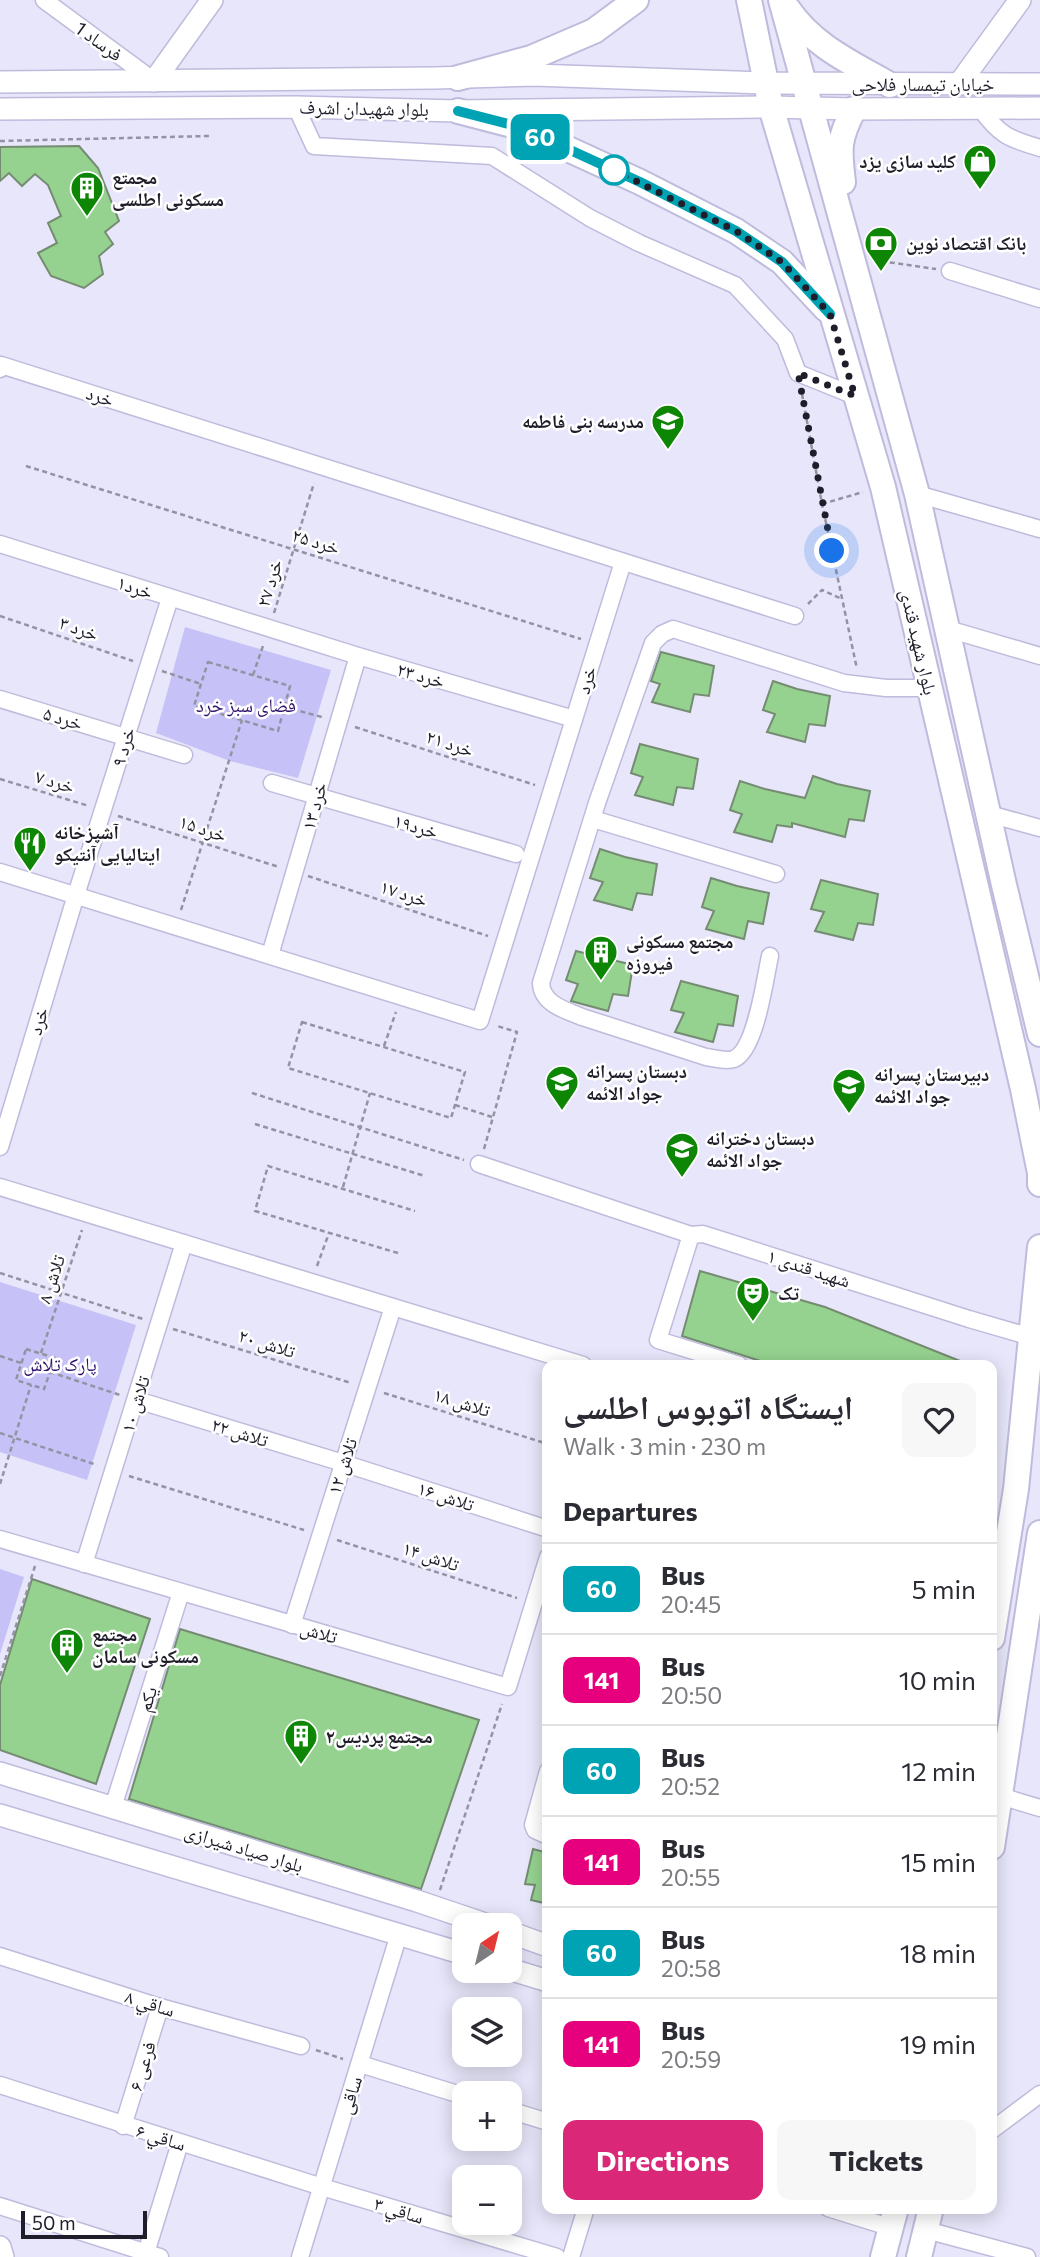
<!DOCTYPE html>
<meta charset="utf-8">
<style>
:root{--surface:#fff;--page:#f7f7f7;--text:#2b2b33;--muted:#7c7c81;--line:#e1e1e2;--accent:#db2777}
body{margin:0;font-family:Commissioner,"Noto Naskh Arabic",sans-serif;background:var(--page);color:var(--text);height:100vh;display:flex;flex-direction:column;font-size:26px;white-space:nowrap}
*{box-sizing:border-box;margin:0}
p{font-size:23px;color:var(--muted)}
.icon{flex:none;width:38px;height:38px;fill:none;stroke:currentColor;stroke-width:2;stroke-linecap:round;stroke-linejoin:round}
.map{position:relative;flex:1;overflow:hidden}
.side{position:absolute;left:542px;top:1360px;width:455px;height:854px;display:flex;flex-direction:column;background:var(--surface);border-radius:14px;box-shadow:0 4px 18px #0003}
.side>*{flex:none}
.badge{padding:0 14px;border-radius:10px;font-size:24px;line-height:46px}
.needle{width:46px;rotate:35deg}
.fabs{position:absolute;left:452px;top:1913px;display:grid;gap:14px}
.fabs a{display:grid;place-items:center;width:70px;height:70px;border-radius:14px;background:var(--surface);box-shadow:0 4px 18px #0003;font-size:35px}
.scale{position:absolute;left:21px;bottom:18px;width:126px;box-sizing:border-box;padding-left:7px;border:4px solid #1e1d29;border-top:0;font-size:19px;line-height:24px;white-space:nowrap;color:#1e1d29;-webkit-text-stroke:5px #fff;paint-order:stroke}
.you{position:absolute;width:35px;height:35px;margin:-18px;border:5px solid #fff;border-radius:50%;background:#1a73e8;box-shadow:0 0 0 10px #1a73e833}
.map>.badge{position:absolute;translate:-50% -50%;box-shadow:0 0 0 4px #fff}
h2{padding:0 21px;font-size:26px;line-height:63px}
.round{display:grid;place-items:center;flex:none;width:74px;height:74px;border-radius:14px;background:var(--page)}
.overview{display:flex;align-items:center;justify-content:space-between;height:119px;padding:0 21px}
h1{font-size:33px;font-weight:700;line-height:52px}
.action{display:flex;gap:14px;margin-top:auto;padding:14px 21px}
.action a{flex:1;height:80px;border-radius:14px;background:var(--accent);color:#fff;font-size:28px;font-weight:700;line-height:80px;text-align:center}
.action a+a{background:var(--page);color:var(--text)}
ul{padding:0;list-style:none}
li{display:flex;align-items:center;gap:21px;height:91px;padding:0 21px;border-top:2px solid var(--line)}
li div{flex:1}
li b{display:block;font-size:26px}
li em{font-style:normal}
li .badge{min-width:77px;font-weight:700;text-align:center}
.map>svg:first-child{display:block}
.green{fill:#c6c1f6}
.building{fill:#95d28f;stroke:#758c72;stroke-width:2}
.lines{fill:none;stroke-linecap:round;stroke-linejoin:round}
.street-casing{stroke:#bebbdc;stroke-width:19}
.secondary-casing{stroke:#bebbdc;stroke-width:24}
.primary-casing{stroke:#bebbdc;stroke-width:28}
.path{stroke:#9493a4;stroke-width:2.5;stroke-dasharray:5 3.5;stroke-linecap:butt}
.street{stroke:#fff;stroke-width:16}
.secondary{stroke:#fff;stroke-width:21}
.primary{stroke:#fff;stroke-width:24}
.line-casing{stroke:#fff;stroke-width:16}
.line{stroke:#00a3b4;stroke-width:10}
.walk{stroke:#1e1d29;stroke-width:7;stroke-dasharray:0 12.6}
.stop-dot{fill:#fff;stroke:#00a3b4;stroke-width:3.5}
.labels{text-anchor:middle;stroke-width:5;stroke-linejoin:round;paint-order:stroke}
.street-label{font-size:19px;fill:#1e1d29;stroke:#fff}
.poi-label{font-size:19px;font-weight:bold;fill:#1e1d29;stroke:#fff;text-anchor:start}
.park-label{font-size:19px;fill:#2f126c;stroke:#fff}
</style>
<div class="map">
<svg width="1040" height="2257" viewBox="0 0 1040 2257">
<rect width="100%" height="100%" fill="#e7e6fa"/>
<g class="green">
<path d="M185,627L331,670L298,778L230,761L156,733Z"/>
<path d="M0,1282L136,1325L87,1480L0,1452Z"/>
<path d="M0,1569L24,1577L0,1654Z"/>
</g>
<g class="building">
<path d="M79,146L98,168L119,221L105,232L113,244L99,256L103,274L84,288L51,276L38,253L57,243L48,223L61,216L48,185L35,174L22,186L9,173L0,181V147Z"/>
<path d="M661,652L714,666L709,696L694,694L690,712L652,702L660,684L651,681Z"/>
<path d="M773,681L797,689L830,696L825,726L809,724L805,742L767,732L775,714L763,710Z"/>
<path d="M640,744L698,759L693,789L677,787L673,805L635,795L643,777L631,773Z"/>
<path d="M813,776L837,784L870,791L864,821L849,819L845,837L792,823V827L777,825L772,842L734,832L742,814L730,810L740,781L765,789L805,798Z"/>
<path d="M600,849L625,857L657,864L652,895L637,893L632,910L594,900L603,882L590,878Z"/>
<path d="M711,878L737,886L769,893L763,924L748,921L744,939L706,929L714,911L702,907Z"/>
<path d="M821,880L878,894L873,925L858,923L853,940L815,931L824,912L811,909Z"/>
<path d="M576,951L633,965L628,996L613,994L608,1011L571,1001L578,984L566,980Z"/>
<path d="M681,981L738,996L733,1026L718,1024L713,1042L675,1032L684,1013L671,1010Z"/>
<path d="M700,1271L825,1307L970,1365H773L682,1336Z"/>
<path d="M32,1579L150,1619L96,1784L0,1750V1685Z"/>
<path d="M180,1629L479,1720L421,1889L129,1799Z"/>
<path d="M533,1849L548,1853V1904L531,1900L535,1885L525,1884Z"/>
</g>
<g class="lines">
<defs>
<g id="street">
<path d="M44,0L154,81"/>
<path d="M296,107L314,146L492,156L590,218L639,243L735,285L785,339L798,373L855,396"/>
<path d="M980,108C999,135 1009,139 1040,148"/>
<path d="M950,271L1040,299"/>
<path d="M0,369L1,365L795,616"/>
<path d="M917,494L1040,529"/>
<path d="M0,544L358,656L574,719"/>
<path d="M948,629L1040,656"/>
<path d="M0,699L184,755"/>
<path d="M272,783L516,854"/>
<path d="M989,814L1040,828"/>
<path d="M593,819L776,874"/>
<path d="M0,872L480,1021L623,562"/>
<path d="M270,955L358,656"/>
<path d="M770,956C765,978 756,1050 734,1059C725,1062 715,1058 706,1057L582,1017C565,1010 542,1004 541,983L597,803L653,643L662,634L673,629L844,683L886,688H930"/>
<path d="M0,1147L76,895L170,598"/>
<path d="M479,1164L691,1235"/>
<path d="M0,1187L583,1365"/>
<path d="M739,1365L658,1340L691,1235L703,1234L969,1319L1031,1337"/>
<path d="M137,1400L343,1463L548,1529"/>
<path d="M0,1539L508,1687L548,1557"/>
<path d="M84,1564L184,1243"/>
<path d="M292,1625L393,1307"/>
<path d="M548,1771L533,1825L535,1830L548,1836"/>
<path d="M1000,1796L1040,1808"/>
<path d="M113,1807L181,1592"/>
<path d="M0,1956L160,2007L301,2046"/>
<path d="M360,2064L464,2096"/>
<path d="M0,2085L322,2187L557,2257"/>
<path d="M509,2110L548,2122"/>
<path d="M123,2126L160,2007"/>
<path d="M992,2130L1040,2094"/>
<path d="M0,2206L160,2257"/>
<path d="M828,2208L892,2228"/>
<path d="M926,2230L1027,2257"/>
<path d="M146,2253L180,2143"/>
<path d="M300,2257L399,1934"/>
<path d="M571,2257L586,2208"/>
</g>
<g id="secondary">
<path d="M154,81L212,0"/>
<path d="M0,82L435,78L534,75L766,83L1040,84"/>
<path d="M959,84L1020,0"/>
<path d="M0,109L296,107L458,111L771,107L854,109L1040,108"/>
<path d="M0,1773L417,1901L488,1925"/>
<path d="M0,1815L464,1954"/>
<path d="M509,1932L548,1946"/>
<path d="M509,1969L548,1981"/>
<path d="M0,2247L3,2257"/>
</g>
<g id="primary">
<path d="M749,0L771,107L883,487L1023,1089L1040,1173V1184"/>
<path d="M781,0L917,494L1004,885L1040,1034"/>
<path d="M788,9C813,46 852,63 890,85"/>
<path d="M458,78L531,58L594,31L636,0"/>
<path d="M458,111L520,127L640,182L736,231L782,262L826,309"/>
<path d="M843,182C839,149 838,139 854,109"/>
<path d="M992,1638L1016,1489L1040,1247"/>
<path d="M992,1847L1040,1533"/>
<path d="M883,2257L896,2208"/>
<path d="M919,2257L931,2208"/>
</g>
</defs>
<use href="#street" class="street-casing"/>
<use href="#secondary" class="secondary-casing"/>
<use href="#primary" class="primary-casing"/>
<g class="path">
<path d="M0,141L209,136"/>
<path d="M873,260L936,269"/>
<path d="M802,394L822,504L857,669"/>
<path d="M26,466L581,639"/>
<path d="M822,504L863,492"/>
<path d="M808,604L822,590L842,599"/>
<path d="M274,613L314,483"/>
<path d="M0,616L133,661"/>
<path d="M208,662L290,686L278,731L194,706Z"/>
<path d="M162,671L201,684"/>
<path d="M253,675L264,643"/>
<path d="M284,707L322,717"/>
<path d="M355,727L535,785"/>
<path d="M0,779L89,806"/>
<path d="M118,816L279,867"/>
<path d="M308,876L488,936"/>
<path d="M181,910L242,720"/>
<path d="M302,1022L465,1072L451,1118L288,1068Z"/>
<path d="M384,1046L396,1012"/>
<path d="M252,1093L464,1160"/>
<path d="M455,1105L492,1117"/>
<path d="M255,1124L425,1176"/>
<path d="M484,1149L517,1032L497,1026"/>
<path d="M343,1187L370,1093"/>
<path d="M398,1253L255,1211L268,1166L415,1211"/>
<path d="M317,1266L329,1233"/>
<path d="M0,1273L143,1319"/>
<path d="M173,1329L351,1383"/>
<path d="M26,1349L55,1358L44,1389L16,1380Z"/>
<path d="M41,1353L82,1230"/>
<path d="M0,1356L21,1363"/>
<path d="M50,1372L120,1395"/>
<path d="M384,1393L548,1444"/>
<path d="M0,1433L97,1465"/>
<path d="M992,1446L1000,1449"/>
<path d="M129,1476L304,1530"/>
<path d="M0,1484L31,1385"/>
<path d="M337,1540L517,1598"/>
<path d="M0,1676L35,1566"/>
<path d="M440,1890L502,1704"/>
<path d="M316,2050L343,2059"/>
</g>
<use href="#street" class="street"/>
<use href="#secondary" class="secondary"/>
<use href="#primary" class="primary"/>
</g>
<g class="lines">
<defs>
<path id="line" d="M458,111L520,127L640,182L736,231L782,262L830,314"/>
</defs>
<use href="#line" class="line-casing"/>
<use href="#line" class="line"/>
<path class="walk" d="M614,170L736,231L782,262L830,314L855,396L798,373L832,551"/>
</g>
<defs>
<symbol id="shop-pin" viewBox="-11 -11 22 30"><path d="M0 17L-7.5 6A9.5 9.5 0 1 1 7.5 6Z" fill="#0e8605" stroke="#fff"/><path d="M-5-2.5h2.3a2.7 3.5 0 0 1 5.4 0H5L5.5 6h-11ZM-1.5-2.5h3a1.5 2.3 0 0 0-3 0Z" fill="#fff"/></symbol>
<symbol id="building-pin" viewBox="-11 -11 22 30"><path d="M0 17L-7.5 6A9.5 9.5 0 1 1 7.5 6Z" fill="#0e8605" stroke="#fff"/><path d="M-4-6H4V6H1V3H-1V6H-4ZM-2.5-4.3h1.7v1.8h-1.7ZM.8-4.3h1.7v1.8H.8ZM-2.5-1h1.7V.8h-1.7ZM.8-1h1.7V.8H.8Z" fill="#fff"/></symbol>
<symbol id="bank-pin" viewBox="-11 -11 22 30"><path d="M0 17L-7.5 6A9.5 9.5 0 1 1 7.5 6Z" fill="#0e8605" stroke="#fff"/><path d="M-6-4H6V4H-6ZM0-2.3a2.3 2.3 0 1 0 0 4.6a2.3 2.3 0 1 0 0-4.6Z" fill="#fff"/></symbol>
<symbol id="school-pin" viewBox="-11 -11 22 30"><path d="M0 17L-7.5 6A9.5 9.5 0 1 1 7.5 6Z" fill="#0e8605" stroke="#fff"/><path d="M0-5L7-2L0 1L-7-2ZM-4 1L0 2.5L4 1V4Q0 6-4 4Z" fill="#fff"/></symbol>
<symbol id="restaurant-pin" viewBox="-11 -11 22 30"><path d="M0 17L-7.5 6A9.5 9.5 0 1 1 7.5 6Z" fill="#0e8605" stroke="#fff"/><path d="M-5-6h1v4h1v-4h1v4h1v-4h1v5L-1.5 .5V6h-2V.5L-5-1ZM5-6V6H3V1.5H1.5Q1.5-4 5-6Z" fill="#fff"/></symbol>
<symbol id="theatre-pin" viewBox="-11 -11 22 30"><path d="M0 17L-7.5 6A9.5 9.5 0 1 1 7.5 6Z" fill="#0e8605" stroke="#fff"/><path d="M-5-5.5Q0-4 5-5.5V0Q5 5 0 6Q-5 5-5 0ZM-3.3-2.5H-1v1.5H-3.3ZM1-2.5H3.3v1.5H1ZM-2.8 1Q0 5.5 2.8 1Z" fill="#fff"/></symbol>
</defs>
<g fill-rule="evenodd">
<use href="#shop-pin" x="961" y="142" width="38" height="52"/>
<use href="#building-pin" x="68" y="169" width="38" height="52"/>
<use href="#bank-pin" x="862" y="224" width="38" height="52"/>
<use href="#school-pin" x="649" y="402" width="38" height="52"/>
<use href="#restaurant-pin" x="11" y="824" width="38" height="52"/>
<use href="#building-pin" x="582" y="933" width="38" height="52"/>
<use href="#school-pin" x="543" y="1063" width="38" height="52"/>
<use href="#school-pin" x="830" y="1066" width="38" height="52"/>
<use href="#school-pin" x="663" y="1130" width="38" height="52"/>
<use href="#theatre-pin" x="734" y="1274" width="38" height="52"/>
<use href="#building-pin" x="48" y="1626" width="38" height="52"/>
<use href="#building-pin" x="282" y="1717" width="38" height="52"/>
</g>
<circle class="stop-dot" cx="614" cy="170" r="14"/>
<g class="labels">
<g class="street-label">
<text transform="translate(99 41) rotate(36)" y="7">فرساد 1</text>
<text x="923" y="91">خیابان تیمسار فلاحی</text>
<text transform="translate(364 108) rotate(1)" y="7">بلوار شهیدان اشرف</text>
<text transform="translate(100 396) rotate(18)" y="7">خرد</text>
<text transform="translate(316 541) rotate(17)" y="7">خرد ۲۵</text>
<text transform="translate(269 583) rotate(-73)" y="7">خرد ۲۷</text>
<text transform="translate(135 587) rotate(18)" y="7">خرد۱</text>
<text transform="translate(79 628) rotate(19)" y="7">خرد ۳</text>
<text transform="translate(919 642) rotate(77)" y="7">بلوار شهید قندی</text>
<text transform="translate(421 675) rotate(16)" y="7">خرد ۲۳</text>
<text transform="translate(586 680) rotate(-73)" y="7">خرد</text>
<text transform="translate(63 718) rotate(17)" y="7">خرد ۵</text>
<text transform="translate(450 743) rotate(18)" y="7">خرد ۲۱</text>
<text transform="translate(123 747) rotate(-73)" y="7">خرد ۹</text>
<text transform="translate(55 781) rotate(17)" y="7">خرد ۷</text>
<text transform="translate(314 806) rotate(-74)" y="7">خرد ۱۳</text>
<text transform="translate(416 826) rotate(16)" y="7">خرد۱۹</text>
<text transform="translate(203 828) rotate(18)" y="7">خرد ۱۵</text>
<text transform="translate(404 893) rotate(18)" y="7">خرد ۱۷</text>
<text transform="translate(38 1021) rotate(-73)" y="7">خرد</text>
<text transform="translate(809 1268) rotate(18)" y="7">شهيد قندی ۱</text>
<text transform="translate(51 1279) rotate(-72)" y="7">تلاش ۸</text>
<text transform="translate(267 1343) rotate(17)" y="7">تلاش ۲۰</text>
<text transform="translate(462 1402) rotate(17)" y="7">تلاش ۱۸</text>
<text transform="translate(135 1404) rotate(-73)" y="7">تلاش ۱۰</text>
<text transform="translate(240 1432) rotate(17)" y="7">تلاش ۲۲</text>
<text transform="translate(342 1466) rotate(-72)" y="7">تلاش ۱۲</text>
<text transform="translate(446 1496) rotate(18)" y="7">تلاش ۱۶</text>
<text transform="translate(431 1556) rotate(18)" y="7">تلاش ۱۴</text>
<text transform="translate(319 1632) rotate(16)" y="7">تلاش</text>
<text transform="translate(147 1699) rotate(-72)" y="7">یکم</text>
<text transform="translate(244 1848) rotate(17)" y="7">بلوار صیاد شیرازی</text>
<text transform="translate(150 2003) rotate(17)" y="7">ساقي ۸</text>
<text transform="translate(142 2066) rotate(-73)" y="7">فرعی ۶</text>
<text transform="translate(350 2095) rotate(-73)" y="7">ساقی</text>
<text transform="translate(161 2137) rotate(17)" y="7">ساقي ۶</text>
<text transform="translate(399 2210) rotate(17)" y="7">ساقي ۳</text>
</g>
<g class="poi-label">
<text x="956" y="168" text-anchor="end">کلید سازی یزد</text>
<text x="112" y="184">مجمتع<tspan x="112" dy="22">مسکونی اطلسی</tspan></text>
<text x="906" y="250">بانک اقتصاد نوین</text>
<text x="644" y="428" text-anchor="end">مدرسه بنی فاطمه</text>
<text x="54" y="839">آشپزخانه<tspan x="54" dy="22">ایتالیایی آنتیکو</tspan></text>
<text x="626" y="948">مجتمع مسکونی<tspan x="626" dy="22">فیروزه</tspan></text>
<text x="586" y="1078">دبستان پسرانه<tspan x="586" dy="22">جواد الائمه</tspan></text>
<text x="874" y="1081">دبیرستان پسرانه<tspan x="874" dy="22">جواد الائمه</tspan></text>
<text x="706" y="1145">دبستان دخترانه<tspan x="706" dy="22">جواد الائمه</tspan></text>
<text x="778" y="1300">تک</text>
<text x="92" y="1641">مجتمع<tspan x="92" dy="22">مسکونی سامان</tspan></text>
<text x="326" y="1743">مجتمع پردیس۲</text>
</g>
<g class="park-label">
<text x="246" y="712">فضای سبز خرد</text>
<text x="60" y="1371">پارک تلاش</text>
</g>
</g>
</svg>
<div class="fabs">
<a><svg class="needle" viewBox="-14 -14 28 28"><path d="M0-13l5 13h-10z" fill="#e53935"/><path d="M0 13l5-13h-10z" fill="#7c7c81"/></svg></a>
<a><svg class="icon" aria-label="layers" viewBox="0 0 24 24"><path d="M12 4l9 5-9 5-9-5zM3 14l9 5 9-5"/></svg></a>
<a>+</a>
<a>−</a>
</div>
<div class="scale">50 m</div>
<div class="you" style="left:832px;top:551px"></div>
<b class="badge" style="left:540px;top:137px;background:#00a3b4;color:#fff">60</b>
<section class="side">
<div class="overview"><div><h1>ایستگاه اتوبوس اطلسی</h1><p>Walk · 3 min · 230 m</p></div><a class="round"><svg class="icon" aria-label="heart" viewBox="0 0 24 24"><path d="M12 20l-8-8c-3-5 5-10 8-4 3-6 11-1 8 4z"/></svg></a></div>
<h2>Departures</h2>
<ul>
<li><span class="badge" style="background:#00a3b4;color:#fff">60</span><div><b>Bus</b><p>20:45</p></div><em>5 min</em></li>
<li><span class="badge" style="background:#e6007e;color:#fff">141</span><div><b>Bus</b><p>20:50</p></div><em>10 min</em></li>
<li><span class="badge" style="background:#00a3b4;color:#fff">60</span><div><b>Bus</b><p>20:52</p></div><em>12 min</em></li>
<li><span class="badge" style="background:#e6007e;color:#fff">141</span><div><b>Bus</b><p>20:55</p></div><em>15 min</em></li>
<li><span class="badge" style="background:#00a3b4;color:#fff">60</span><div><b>Bus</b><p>20:58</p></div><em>18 min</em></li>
<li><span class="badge" style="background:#e6007e;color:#fff">141</span><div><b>Bus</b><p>20:59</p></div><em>19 min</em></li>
</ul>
<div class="action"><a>Directions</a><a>Tickets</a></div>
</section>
</div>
